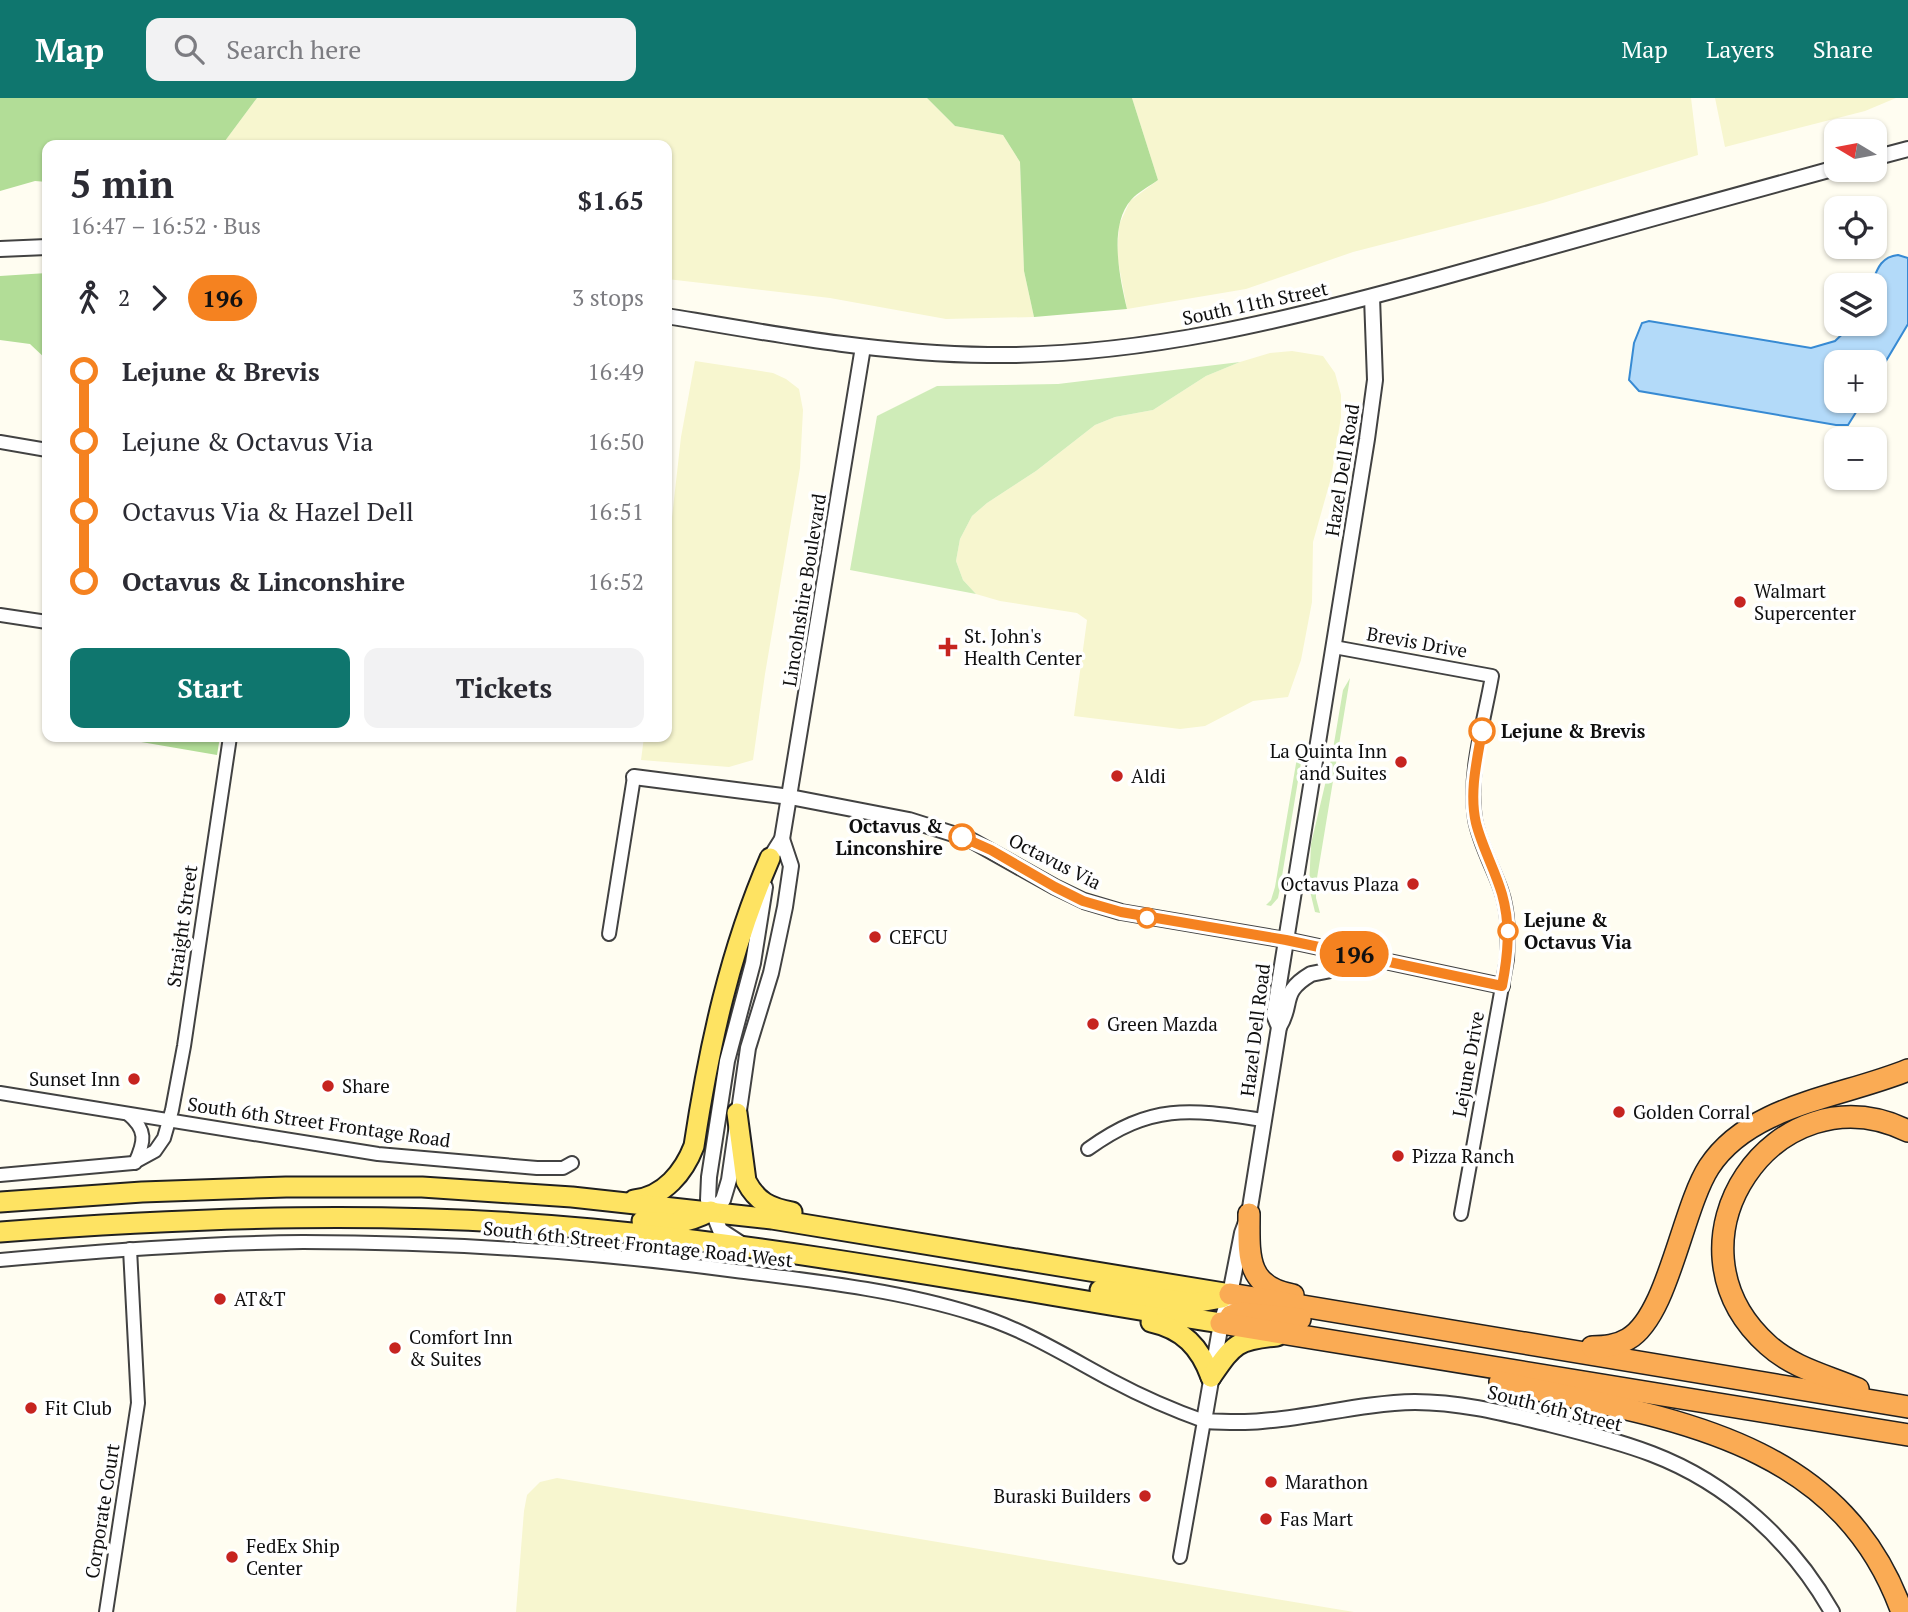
<!DOCTYPE html>
<meta charset="utf-8">
<style>
:root{--surface:#fff;--page:#f2f2f3;--text:#2b2b33;--muted:#7c7c81;--accent:#0f766e}
body{margin:0;font-family:"PT Serif",serif;background:var(--page);color:var(--text);height:100vh;display:flex;flex-direction:column;font-size:26px;white-space:nowrap}
*{box-sizing:border-box;margin:0}
p{font-size:23px;color:var(--muted)}
.icon{flex:none;width:38px;height:38px;fill:none;stroke:currentColor;stroke-width:2;stroke-linecap:round;stroke-linejoin:round}
.map{position:relative;flex:1;overflow:hidden}
.sheet{position:absolute;left:42px;top:42px;width:630px;height:602px;display:flex;flex-direction:column;background:var(--surface);border-radius:14px;box-shadow:0 2px 5px #0004}
.sheet>*{flex:none}
.badge{padding:0 14px;border-radius:23px;font-size:24px;line-height:46px}
.needle{width:46px;rotate:280deg}
.controls{position:absolute;left:1824px;top:21px;display:grid;gap:14px}
.controls a{display:grid;place-items:center;width:63px;height:63px;border-radius:14px;background:var(--surface);box-shadow:0 2px 5px #0004;font-size:35px}
.map>.badge{position:absolute;translate:-50% -50%;box-shadow:0 0 0 4px #fff}
.legs{display:flex;align-items:center;gap:10px;height:77px;padding:0 28px;font-size:23px}
.legs p{margin-inline-start:auto}
.overview{display:flex;align-items:center;justify-content:space-between;height:119px;padding:0 28px}
h1{font-size:38px;font-weight:800;line-height:52px}
.cta{display:flex;gap:14px;margin-top:auto;padding:14px 28px}
.cta a{flex:1;height:80px;border-radius:14px;background:var(--accent);color:#fff;font-size:28px;font-weight:800;line-height:80px;text-align:center}
.cta a+a{background:var(--page);color:var(--text)}
ul{padding:0 28px;list-style:none}
li{display:flex;align-items:center;gap:24px;height:70px;font-size:26px}
li i{display:grid;place-items:center;width:10px;height:100%;margin:0 9px;background:currentColor}
li i::after{content:'';width:18px;height:18px;margin:-9px;border:5px solid;border-radius:50%;background:var(--surface)}
li p{margin-inline-start:auto}
li:first-child i{background:linear-gradient(#0000 50%,currentColor 0)}
li:last-child i{background:linear-gradient(currentColor 50%,#0000 0)}
header{display:flex;align-items:center;gap:42px;box-sizing:border-box;height:98px;padding:0 35px;background:var(--accent);color:#fff}
header strong{font-size:33px}
nav{display:flex;gap:38px;margin-inline-start:auto;font-size:24px}
.search{width:490px;height:63px;background:var(--page);display:flex;align-items:center;gap:18px;box-sizing:border-box;padding:0 24px;border-radius:14px;color:var(--muted);font-size:26px}
.map>svg:first-child{display:block}
.farmland{fill:#f7f6cf}
.green{fill:#cfecb8}
.forest{fill:#b2dd97}
.water{fill:#b3daf9;stroke:#378ad3;stroke-width:2}
.lines{fill:none;stroke-linecap:round;stroke-linejoin:round}
.minor-casing{stroke:#424242;stroke-width:16}
.tertiary-casing{stroke:#424242;stroke-width:18}
.primary-casing{stroke:#202020;stroke-width:23}
.motorway-casing{stroke:#202020;stroke-width:24}
.minor{stroke:#fff;stroke-width:12}
.tertiary{stroke:#fff;stroke-width:14}
.primary{stroke:#fee362;stroke-width:19}
.motorway{stroke:#faab54;stroke-width:21}
.line-1-casing{stroke:#fff;stroke-width:16}
.line-1{stroke:#f58220;stroke-width:10}
.poi-dot{fill:#c62420;stroke:#fff;stroke-width:2.5}
.stop-1-dot{fill:#fff;stroke:#f58220;stroke-width:3.5}
.labels{text-anchor:middle;stroke-width:7;stroke-linejoin:round;paint-order:stroke}
.street-label{font-size:19px;fill:#0f0f0f;stroke:#fff}
.poi-label{font-size:19px;fill:#0f0f0f;stroke:#fff;text-anchor:start}
.stop-label{font-size:19px;font-weight:bold;fill:#0f0f0f;stroke:#fff;text-anchor:start}
</style>
<header>
<strong>Map</strong>
<div class="search"><svg class="icon" aria-label="search" viewBox="0 0 24 24"><circle cx="10" cy="10" r="6"/><path d="M15 15l6 6"/></svg>Search here</div>
<nav><a>Map</a><a>Layers</a><a>Share</a></nav>
</header>
<div class="map">
<svg width="1908" height="1514" viewBox="0 0 1908 1514">
<rect width="100%" height="100%" fill="#fffdf1"/>
<g class="farmland">
<path d="M257,0H927L955,28L1003,37L1020,64L1024,173L1034,219L946,221L830,200L667,181V47H222Z"/>
<path d="M1132,0H1691L1698,57L1543,105L1353,154L1246,191L1127,211L1117,158L1119,127L1130,103L1158,82Z"/>
<path d="M1715,0H1896L1865,13L1725,49Z"/>
<path d="M1292,253L1323,258L1335,275L1341,297V319L1331,380L1313,444L1312,504L1301,562L1288,599L1253,603L1205,628L1180,631L1074,618L1087,522L1077,515L1000,503L976,496L963,482L956,463L960,441L972,418L987,405L1036,373L1095,327L1115,319L1153,312L1206,278L1240,264L1270,255Z"/>
<path d="M695,263L773,275L786,281L799,291L803,312L800,370L765,576L753,662L729,669L641,662L644,639H667V464L681,339Z"/>
<path d="M557,1380L1354,1514H516L524,1413L527,1397L540,1384Z"/>
</g>
<g class="green">
<path d="M1240,264L1206,278L1153,312L1115,319L1095,327L1036,373L987,405L972,418L960,441L956,463L963,482L976,496L850,472L877,318L937,288L1058,286Z"/>
<path d="M1350,580L1316,786V800L1320,815L1315,814L1309,789L1311,746L1332,657L1343,592Z"/>
<path d="M1299,648L1302,659L1280,790L1278,800L1271,808L1266,807L1271,802L1275,789Z"/>
</g>
<g class="forest">
<path d="M0,0H257L222,47H47V84L35,83L0,93Z"/>
<path d="M927,0H1132L1158,82C1150,88 1138,94 1131,102C1108,128 1120,181 1127,211L1034,219L1024,173L1020,64L1003,37L955,28Z"/>
<path d="M47,175V262L30,246L0,242V178Z"/>
<path d="M112,639H220L217,657Z"/>
</g>
<path class="water" d="M1898,157L1908,160V226L1874,283V264H1836V303H1863L1848,327H1836L1639,293L1629,282L1634,245L1642,225L1649,223L1811,250L1835,243L1853,226H1874V187H1871C1877,172 1880,159 1898,157Z"/>
<g class="lines">
<defs>
<g id="minor">
<path d="M0,344L47,352"/>
<path d="M0,517L47,524"/>
<path d="M1334,549L1492,578C1484,624 1468,674 1475,721C1479,745 1493,769 1501,792C1509,815 1508,837 1507,861L1461,1116"/>
<path d="M609,836L634,679"/>
<path d="M0,995L378,1056L537,1070H563L572,1065"/>
<path d="M128,1016C147,1032 145,1043 135,1065"/>
<path d="M1088,1051C1152,1005 1189,1011 1263,1022"/>
<path d="M0,1077L133,1065L155,1053L164,1040L172,1012L184,948L230,639"/>
<path d="M0,1162C101,1153 202,1145 303,1144C448,1144 593,1154 736,1173C815,1183 898,1192 974,1216C1024,1231 1068,1259 1113,1283C1143,1299 1173,1312 1204,1323L1180,1459"/>
<path d="M106,1514L138,1305L130,1151"/>
</g>
<g id="tertiary">
<path d="M1874,60L1908,51"/>
<path d="M0,151L47,149"/>
<path d="M1372,199L1375,282L1367,341L1274,917L1279,929L1249,1116L1242,1135L1230,1196L1221,1225L1204,1323C1223,1324 1243,1325 1262,1323C1313,1319 1363,1305 1415,1304C1459,1304 1503,1315 1545,1325C1581,1334 1618,1343 1652,1356C1728,1385 1792,1443 1832,1514"/>
<path d="M667,218C773,236 880,256 988,257C1141,259 1291,221 1436,181C1570,144 1702,106 1836,70"/>
<path d="M634,679L790,699L909,722L969,741L1055,789L1084,803L1121,814L1286,842L1502,888"/>
<path d="M768,769L770,760L782,741L863,249"/>
<path d="M1279,929C1294,905 1279,895 1311,876L1371,864"/>
<path d="M712,1113L723,1102L729,1082L748,950L771,875L785,809L791,768L782,741"/>
<path d="M740,1145L720,1132L708,1102L709,1079L727,963L753,865L765,789"/>
</g>
<g id="primary">
<path d="M737,1015L746,1083C757,1104 770,1110 792,1114"/>
<path d="M634,1102C664,1099 684,1074 694,1048C709,949 730,852 770,760"/>
<path d="M0,1104L142,1094L286,1089H422L572,1099L772,1121L1230,1196"/>
<path d="M642,1123C672,1126 684,1127 711,1113"/>
<path d="M0,1134C197,1119 395,1112 592,1131C803,1151 1012,1192 1221,1225"/>
<path d="M1100,1192L1194,1205L1222,1200"/>
<path d="M1151,1224C1183,1231 1200,1249 1211,1279"/>
<path d="M1211,1279C1234,1246 1236,1242 1277,1238"/>
</g>
<g id="motorway">
<path d="M1249,1116C1249,1156 1245,1189 1293,1197"/>
<path d="M1230,1196L1908,1309"/>
<path d="M1231,1218L1242,1215L1300,1221"/>
<path d="M1221,1225L1908,1337"/>
<path d="M1592,1249C1605,1249 1616,1248 1628,1241C1668,1218 1682,1111 1709,1069C1750,1006 1843,999 1908,972"/>
<path d="M1500,1284C1659,1319 1838,1336 1902,1514"/>
<path d="M1858,1291C1828,1278 1793,1270 1768,1247C1654,1145 1776,968 1908,1033"/>
</g>
</defs>
<use href="#minor" class="minor-casing"/>
<use href="#tertiary" class="tertiary-casing"/>
<use href="#primary" class="primary-casing"/>
<use href="#motorway" class="motorway-casing"/>
<use href="#minor" class="minor"/>
<use href="#tertiary" class="tertiary"/>
<use href="#primary" class="primary"/>
<use href="#motorway" class="motorway"/>
</g>
<g class="lines">
<defs>
<path id="line-1" d="M962,739L991,752L1055,789L1083,803L1121,814L1286,842L1502,888C1508,857 1511,828 1502,796C1495,772 1482,749 1476,725C1469,695 1477,662 1482,633"/>
</defs>
<use href="#line-1" class="line-1-casing"/>
<use href="#line-1" class="line-1"/>
</g>
<g class="poi-dot">
<circle cx="1740" cy="504" r="7"/>
<path d="M944.5 538.5h7v7h7v7h-7v7h-7v-7h-7v-7h7z"/>
<circle cx="1401" cy="664" r="7"/>
<circle cx="1117" cy="678" r="7"/>
<circle cx="1413" cy="786" r="7"/>
<circle cx="875" cy="839" r="7"/>
<circle cx="1093" cy="926" r="7"/>
<circle cx="134" cy="981" r="7"/>
<circle cx="328" cy="988" r="7"/>
<circle cx="1619" cy="1014" r="7"/>
<circle cx="1398" cy="1058" r="7"/>
<circle cx="220" cy="1201" r="7"/>
<circle cx="395" cy="1250" r="7"/>
<circle cx="31" cy="1310" r="7"/>
<circle cx="1271" cy="1384" r="7"/>
<circle cx="1145" cy="1398" r="7"/>
<circle cx="1266" cy="1421" r="7"/>
<circle cx="232" cy="1459" r="7"/>
</g>
<g class="stop-1-dot">
<circle cx="1482" cy="633" r="12"/>
<circle cx="962" cy="739" r="12"/>
<circle cx="1147" cy="820" r="9"/>
<circle cx="1508" cy="833" r="9"/>
</g>
<g class="labels">
<g class="street-label">
<text transform="translate(1255 205) rotate(-12)" y="7">South 11th Street</text>
<text transform="translate(1342 372) rotate(-81)" y="7">Hazel Dell Road</text>
<text transform="translate(804 492) rotate(-81)" y="7">Lincolnshire Boulevard</text>
<text transform="translate(1417 544) rotate(10)" y="7">Brevis Drive</text>
<text transform="translate(1055 763) rotate(27)" y="7">Octavus Via</text>
<text transform="translate(182 828) rotate(-82)" y="7">Straight Street</text>
<text transform="translate(1255 932) rotate(-83)" y="7">Hazel Dell Road</text>
<text transform="translate(1468 966) rotate(-80)" y="7">Lejune Drive</text>
<text transform="translate(319 1024) rotate(8)" y="7">South 6th Street Frontage Road</text>
<text transform="translate(638 1146) rotate(6)" y="7">South 6th Street Frontage Road West</text>
<text transform="translate(1555 1310) rotate(14)" y="7">South 6th Street</text>
<text transform="translate(102 1413) rotate(-81)" y="7">Corporate Court</text>
</g>
<g class="poi-label">
<text x="1754" y="500">Walmart<tspan x="1754" dy="22">Supercenter</tspan></text>
<text x="964" y="545">St. John's<tspan x="964" dy="22">Health Center</tspan></text>
<text x="1387" y="660" text-anchor="end">La Quinta Inn<tspan x="1387" dy="22">and Suites</tspan></text>
<text x="1131" y="685">Aldi</text>
<text x="1399" y="793" text-anchor="end">Octavus Plaza</text>
<text x="889" y="846">CEFCU</text>
<text x="1107" y="933">Green Mazda</text>
<text x="120" y="988" text-anchor="end">Sunset Inn</text>
<text x="342" y="995">Share</text>
<text x="1633" y="1021">Golden Corral</text>
<text x="1412" y="1065">Pizza Ranch</text>
<text x="234" y="1208">AT&amp;T</text>
<text x="409" y="1246">Comfort Inn<tspan x="409" dy="22">&amp; Suites</tspan></text>
<text x="45" y="1317">Fit Club</text>
<text x="1285" y="1391">Marathon</text>
<text x="1131" y="1405" text-anchor="end">Buraski Builders</text>
<text x="1280" y="1428">Fas Mart</text>
<text x="246" y="1455">FedEx Ship<tspan x="246" dy="22">Center</tspan></text>
</g>
<g class="stop-label">
<text x="1501" y="640">Lejune &amp; Brevis</text>
<text x="943" y="735" text-anchor="end">Octavus &amp;<tspan x="943" dy="22">Linconshire</tspan></text>
<text x="1524" y="829">Lejune &amp;<tspan x="1524" dy="22">Octavus Via</tspan></text>
</g>
</g>
</svg>
<div class="controls">
<a><svg class="needle" viewBox="-14 -14 28 28"><path d="M0-13l5 13h-10z" fill="#e53935"/><path d="M0 13l5-13h-10z" fill="#7c7c81"/></svg></a>
<a><svg class="icon" aria-label="locate" viewBox="0 0 24 24"><circle cx="12" cy="12" r="6"/><path d="M12 2v4M12 18v4M2 12h4M18 12h4"/></svg></a>
<a><svg class="icon" aria-label="layers" viewBox="0 0 24 24"><path d="M12 4l9 5-9 5-9-5zM3 14l9 5 9-5"/></svg></a>
<a>+</a>
<a>−</a>
</div>
<b class="badge" style="left:1354px;top:856px;background:#f58220;color:#111">196</b>
<section class="sheet">
<div class="overview"><div><h1>5 min</h1><p>16:47 – 16:52 · Bus</p></div><b>$1.65</b></div>
<div class="legs"><svg class="icon" aria-label="walk" viewBox="0 0 24 24"><circle cx="13" cy="4" r="2"/><path d="M13 8l-2 6 4 7M11 14l-3 7M7 12l3-4h3l4 4"/></svg>2<svg class="icon" aria-label="forward" viewBox="0 0 24 24"><path d="M9 5l7 7-7 7"/></svg><b class="badge" style="background:#f58220;color:#111">196</b><p>3 stops</p></div>
<ul>
<li><i style="color:#f58220"></i><b>Lejune &amp; Brevis</b><p>16:49</p></li>
<li><i style="color:#f58220"></i><span>Lejune &amp; Octavus Via</span><p>16:50</p></li>
<li><i style="color:#f58220"></i><span>Octavus Via &amp; Hazel Dell</span><p>16:51</p></li>
<li><i style="color:#f58220"></i><b>Octavus &amp; Linconshire</b><p>16:52</p></li>
</ul>
<div class="cta"><a>Start</a><a>Tickets</a></div>
</section>
</div>
